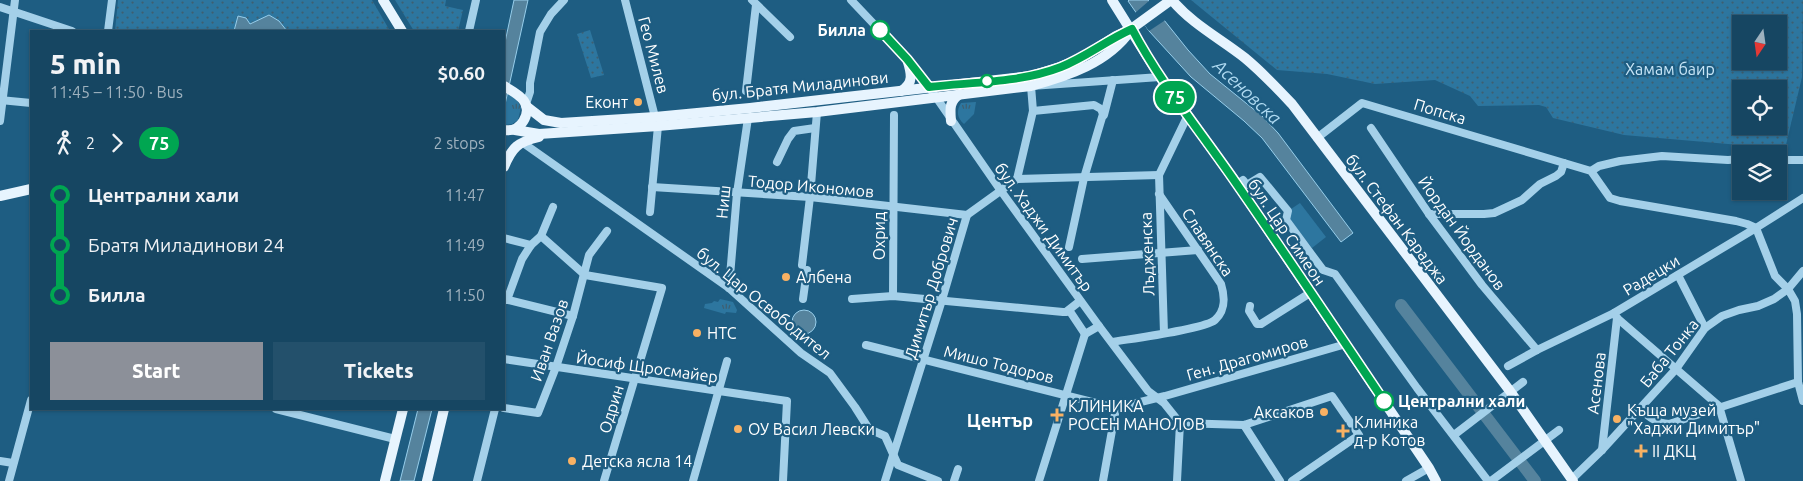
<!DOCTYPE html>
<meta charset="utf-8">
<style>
:root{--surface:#164662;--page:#23506b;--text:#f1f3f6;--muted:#9eb1be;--line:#355e77;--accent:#8c9099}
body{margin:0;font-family:Ubuntu,sans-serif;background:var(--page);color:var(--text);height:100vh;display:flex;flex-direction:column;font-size:19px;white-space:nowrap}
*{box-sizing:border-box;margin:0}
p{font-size:16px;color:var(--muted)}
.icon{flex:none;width:28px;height:28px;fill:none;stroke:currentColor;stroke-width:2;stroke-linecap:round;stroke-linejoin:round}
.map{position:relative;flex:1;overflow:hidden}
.drawer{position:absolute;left:30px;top:30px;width:475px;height:380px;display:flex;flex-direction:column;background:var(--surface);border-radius:0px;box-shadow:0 1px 4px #0004,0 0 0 1px var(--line)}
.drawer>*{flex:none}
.badge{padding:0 10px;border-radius:16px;font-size:18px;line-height:32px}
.needle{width:32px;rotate:193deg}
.controls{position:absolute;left:1732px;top:15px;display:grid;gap:10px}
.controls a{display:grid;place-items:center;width:55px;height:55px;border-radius:0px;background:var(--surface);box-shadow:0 1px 4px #0004,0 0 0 1px var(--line);font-size:25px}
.map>.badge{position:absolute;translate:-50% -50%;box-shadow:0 0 0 2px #fff}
.legs{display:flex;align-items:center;gap:8px;height:55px;padding:0 20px;font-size:16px}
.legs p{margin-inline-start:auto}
.overview{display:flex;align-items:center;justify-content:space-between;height:85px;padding:0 20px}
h1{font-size:28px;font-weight:800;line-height:38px}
.cta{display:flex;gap:10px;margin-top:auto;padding:10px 20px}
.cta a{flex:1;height:58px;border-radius:0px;background:var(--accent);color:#fff;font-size:20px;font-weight:800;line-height:58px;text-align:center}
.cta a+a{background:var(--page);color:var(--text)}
ul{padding:0 20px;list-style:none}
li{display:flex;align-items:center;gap:18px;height:50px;font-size:19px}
li i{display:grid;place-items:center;width:8px;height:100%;margin:0 6px;background:currentColor}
li i::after{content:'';width:12px;height:12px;margin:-6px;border:4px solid;border-radius:50%;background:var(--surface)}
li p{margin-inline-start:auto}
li:first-child i{background:linear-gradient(#0000 50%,currentColor 0)}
li:last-child i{background:linear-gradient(currentColor 50%,#0000 0)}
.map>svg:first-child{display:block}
.grass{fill:url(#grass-tufts)}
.park{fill:url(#park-dots);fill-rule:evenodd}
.pitch{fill:#2d769f}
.water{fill:#55839d;stroke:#97ceeb}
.pier{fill:#1e5d82}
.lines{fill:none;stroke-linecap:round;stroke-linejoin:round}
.river{stroke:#55839d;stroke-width:12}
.minor{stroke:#a4d0e9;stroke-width:8}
.major{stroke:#e7f4fe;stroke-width:10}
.line-1-casing{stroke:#fff;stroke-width:11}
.line-1{stroke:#00a651;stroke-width:8}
.stop-1-dot{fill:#fff;stroke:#00a651;stroke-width:2.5}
.poi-dot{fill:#f8b163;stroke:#1e5d82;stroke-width:2}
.labels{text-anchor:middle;stroke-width:4.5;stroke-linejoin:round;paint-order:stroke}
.stop-label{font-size:16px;font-weight:bold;fill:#fff;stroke:#1e5d82;text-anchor:end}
.street-label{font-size:16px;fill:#fff;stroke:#1e5d82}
.park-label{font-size:16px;fill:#c8e6f7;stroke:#1e5d82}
.poi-label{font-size:16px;fill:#fff;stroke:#1e5d82;text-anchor:start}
.water-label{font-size:18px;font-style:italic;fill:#afdaf1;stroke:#1e5d82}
.neighbourhood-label{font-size:18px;font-weight:bold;fill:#fff;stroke:#1e5d82}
</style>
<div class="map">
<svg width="1803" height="481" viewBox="0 0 1803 481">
<defs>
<pattern id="grass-tufts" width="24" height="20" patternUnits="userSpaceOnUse" patternTransform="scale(1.25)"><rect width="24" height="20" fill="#2d769f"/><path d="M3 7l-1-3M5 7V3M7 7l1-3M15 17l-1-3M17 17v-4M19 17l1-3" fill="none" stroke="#3e5f71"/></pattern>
<pattern id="park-dots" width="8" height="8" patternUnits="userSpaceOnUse" patternTransform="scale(1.25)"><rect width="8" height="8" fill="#2d769f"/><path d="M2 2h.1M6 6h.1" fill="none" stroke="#3e5f71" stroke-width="1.8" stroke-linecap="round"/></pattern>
</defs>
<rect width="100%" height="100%" fill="#1e5d82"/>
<g class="grass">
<path d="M504,91L516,99L521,107L518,120L512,124L504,125Z"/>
<path d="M976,102L974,114L964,124C957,118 956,111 961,103Z"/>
<path d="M720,299L733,302L737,310L736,313L726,312L725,314L704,308L705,304L712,303L714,301L718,302Z"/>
</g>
<g class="park">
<path d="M118,0H372L390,31H115Z"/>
<path d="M395,0H446L445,6L463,10L458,31H414Z"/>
<path d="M1191,0H1803L1802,77L1785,149L1624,135L1553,118L1546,107L1539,105L1478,106L1470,96L1435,80L1375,84L1327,74L1277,70ZM1741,24H1779V61H1741ZM1741,89H1779V126H1741Z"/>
<path d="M590,30L604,75L591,78L577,34Z"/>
</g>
<path class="pitch" d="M1300,203L1326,237L1312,248L1289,219L1291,209Z"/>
<g class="water">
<path d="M514,0H528L504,109V47Z"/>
<path d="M1129,0H1148L1188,50L1210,74L1262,116L1278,133L1353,233L1341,242L1262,138L1244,121L1191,77L1149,31L1128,1Z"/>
<path d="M269,15L279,21L287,31H234L238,16L246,18L250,24Z"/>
<circle cx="804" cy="322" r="12"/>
<path d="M418,409H432L414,481H400Z"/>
</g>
<path class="pier" d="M1150,0H1152L1167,19L1149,31L1135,13Z"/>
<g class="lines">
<path class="river" d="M1401,305L1535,481"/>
<g class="minor">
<path d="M625,0L655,117"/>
<path d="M752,0L790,37"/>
<path d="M851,0L907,59L929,87L1001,191L1099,326L1148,391L1164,403L1180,423"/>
<path d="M0,7L72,31"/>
<path d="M108,31L112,0"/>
<path d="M469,31L476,0"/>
<path d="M746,91L756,5"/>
<path d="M0,100L31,103"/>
<path d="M526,104L530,92V83L540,32L551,14L564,0"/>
<path d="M1033,111L1094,105L1101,109L1103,114L1084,178L1069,247"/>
<path d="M1104,115L1113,80"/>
<path d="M0,121L15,0"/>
<path d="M1371,128L1429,214L1482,285L1537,350"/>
<path d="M1317,138L1362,103L1591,171L1610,198L1620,201L1736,221L1747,224L1756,228L1775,276L1788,289L1795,301L1797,314L1798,382L1803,401"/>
<path d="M526,145L729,288L801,353L830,373L855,407L869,429L885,436L898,465L938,481"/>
<path d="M1779,160H1803"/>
<path d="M777,162L788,139L794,131L815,128"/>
<path d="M1591,171L1599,166L1620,161L1662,156L1728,160L1741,159"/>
<path d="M1017,179L1033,111L1031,86L1160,77"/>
<path d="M1237,184L1243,180L1247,185L1260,177L1288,211L1286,220L1323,270L1335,274L1417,388L1488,481"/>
<path d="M652,187L810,197L967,215"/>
<path d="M650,212L658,126"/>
<path d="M1429,214H1484L1494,213L1522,200L1540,184L1556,176L1561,172L1564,163"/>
<path d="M541,236L585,275L662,288L604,481"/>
<path d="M504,238L531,245"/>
<path d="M1082,259L1198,250"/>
<path d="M802,265L810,197L817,112"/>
<path d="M1678,275L1705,328"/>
<path d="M729,288L737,193L748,118"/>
<path d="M893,296L894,115"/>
<path d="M504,299L573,316"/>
<path d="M803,299L807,270"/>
<path d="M852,299L893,296L1063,312H1066L1080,301"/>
<path d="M507,300L522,259L531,245L541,236L553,207"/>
<path d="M1250,306L1249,311L1257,324H1261L1310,293"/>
<path d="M1069,310L1085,334L1099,326"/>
<path d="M1614,313L1617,318L1719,406L1741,481"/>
<path d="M1164,333L1159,175L1188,115"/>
<path d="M1112,342C1129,339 1205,329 1215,320C1226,310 1225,297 1221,284L1159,194"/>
<path d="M866,345L1116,408"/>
<path d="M504,359L787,401L783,481"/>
<path d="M1508,366L1537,350L1614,313L1756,228L1803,198"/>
<path d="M504,408L538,413L556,367L573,316L589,255L607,231"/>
<path d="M1116,408L1165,396L1346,344"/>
<path d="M276,409L395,439"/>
<path d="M1640,409C1649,417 1656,423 1669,424L1798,382"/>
<path d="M1180,423L1244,425L1332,396L1359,435L1292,481"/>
<path d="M1244,425L1280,481"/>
<path d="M1454,435L1523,382"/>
<path d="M1602,450L1617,318"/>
<path d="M0,461L13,463"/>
<path d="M1572,479L1602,450L1676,369L1705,328L1722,316L1739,310L1758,306L1774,299L1788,289L1803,271"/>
<path d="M9,481L31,400"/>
<path d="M477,481L495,409"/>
<path d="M693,481L727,361"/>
<path d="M885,481L942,300L967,215L1017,179L1159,175"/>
<path d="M954,481L958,469"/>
<path d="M1039,481L1085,334"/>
<path d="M1103,481L1116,408"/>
<path d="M1177,481L1180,423"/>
<path d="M1406,481L1429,468"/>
<path d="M1491,481L1559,430"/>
</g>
<g class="major">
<path d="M383,0L402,31"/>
<path d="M1112,0L1160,77L1237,184L1429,468L1436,481"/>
<path d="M1172,0C1192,24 1221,39 1245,58C1262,72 1277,88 1292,104L1510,391L1573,481"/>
<path d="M504,86C510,90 519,94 524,101C532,113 521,133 504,130"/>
<path d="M901,91C915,83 911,72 907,59"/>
<path d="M526,106L544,120L561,123L655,117L750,108L1031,76L1060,67L1080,59L1116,36L1131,29L1171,0"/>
<path d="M951,121C950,109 949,101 960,94"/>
<path d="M515,130L539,134L658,126L817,112L1031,86C1068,76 1108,63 1131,30"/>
<path d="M504,167C512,147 518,142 539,137"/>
<path d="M0,196L31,189"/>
<path d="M385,481L403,409"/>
<path d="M427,481L444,409"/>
</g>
</g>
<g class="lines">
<defs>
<path id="line-1" d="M880,30L907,59L929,87C973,82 1020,83 1061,67C1086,57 1107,40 1132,29C1161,84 1201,132 1236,183C1286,255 1335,328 1384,401"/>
</defs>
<use href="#line-1" class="line-1-casing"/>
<use href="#line-1" class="line-1"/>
</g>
<g class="stop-1-dot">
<circle cx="880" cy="30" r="9"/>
<circle cx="987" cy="81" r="6"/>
<circle cx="1384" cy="401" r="9"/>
</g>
<g class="poi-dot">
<circle cx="638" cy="102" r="5"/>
<circle cx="786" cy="277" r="5"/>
<circle cx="697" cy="333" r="5"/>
<circle cx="1324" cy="412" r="5"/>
<path d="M1054.5 407.5h5v5h5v5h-5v5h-5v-5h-5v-5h5z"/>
<circle cx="1617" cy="419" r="5"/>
<circle cx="738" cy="429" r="5"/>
<path d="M1340.5 423.5h5v5h5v5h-5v5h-5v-5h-5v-5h5z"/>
<path d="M1638.5 443.5h5v5h5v5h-5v5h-5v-5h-5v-5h5z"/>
<circle cx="572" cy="461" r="5"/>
</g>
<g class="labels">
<g class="stop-label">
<text x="866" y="36">Билла</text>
<text x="1398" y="407" text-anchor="start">Централни хали</text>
</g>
<g class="street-label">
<text transform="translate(654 55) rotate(75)" y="6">Гео Милев</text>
<text transform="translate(800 86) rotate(-6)" y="6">бул. Братя Миладинови</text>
<text transform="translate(1440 111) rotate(17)" y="6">Попска</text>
<text transform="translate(811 186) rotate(5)" y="6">Тодор Икономов</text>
<text transform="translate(723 202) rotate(-84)" y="6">Ниш</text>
<text transform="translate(1397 219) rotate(53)" y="6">бул. Стефан Караджа</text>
<text transform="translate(1044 227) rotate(54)" y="6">бул. Хаджи Димитър</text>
<text transform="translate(1287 232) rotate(56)" y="6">бул. Цар Симеон</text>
<text transform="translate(1462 233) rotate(54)" y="6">Йордан Йорданов</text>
<text transform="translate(879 236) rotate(-90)" y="6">Охрид</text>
<text transform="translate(1208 242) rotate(56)" y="6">Славянска</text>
<text transform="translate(1147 254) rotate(-92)" y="6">Лъдженска</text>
<text transform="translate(1651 275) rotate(-31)" y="6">Радецки</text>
<text transform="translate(931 288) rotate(-73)" y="6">Димитър Добрович</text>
<text transform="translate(764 303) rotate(39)" y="6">бул. Цар Освободител</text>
<text transform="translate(549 340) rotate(-71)" y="6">Иван Вазов</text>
<text transform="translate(1669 353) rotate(-51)" y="6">Баба Тонка</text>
<text transform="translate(1247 358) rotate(-16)" y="6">Ген. Драгомиров</text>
<text transform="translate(999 364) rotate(14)" y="6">Мишо Тодоров</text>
<text transform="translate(647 367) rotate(8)" y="6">Йосиф Щросмайер</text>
<text transform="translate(1596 383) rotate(-83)" y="6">Асенова</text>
<text transform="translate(611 409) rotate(-73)" y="6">Одрин</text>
</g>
<g class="park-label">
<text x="1670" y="75">Хамам баир</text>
</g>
<g class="poi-label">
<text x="628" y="108" text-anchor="end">Еконт</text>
<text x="796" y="283">Албена</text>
<text x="707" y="339">НТС</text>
<text x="1068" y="412">КЛИНИКА<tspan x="1068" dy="18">РОСЕН МАНОЛОВ</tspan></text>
<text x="1627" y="416">Къща музей<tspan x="1627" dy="18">"Хаджи Димитър"</tspan></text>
<text x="1314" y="418" text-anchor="end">Аксаков</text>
<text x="1354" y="428">Клиника<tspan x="1354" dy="18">д-р Котов</tspan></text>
<text x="748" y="435">ОУ Васил Левски</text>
<text x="1652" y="457">II ДКЦ</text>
<text x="582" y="467">Детска ясла 14</text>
</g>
<g class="water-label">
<text transform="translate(1247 92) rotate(43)" y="6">Асеновска</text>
</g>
<g class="neighbourhood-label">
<text x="1000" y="427">Център</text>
</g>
</g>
</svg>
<div class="controls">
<a><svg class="needle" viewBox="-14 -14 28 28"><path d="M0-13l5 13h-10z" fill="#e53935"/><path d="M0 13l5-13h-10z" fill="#9eb1be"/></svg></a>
<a><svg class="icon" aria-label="locate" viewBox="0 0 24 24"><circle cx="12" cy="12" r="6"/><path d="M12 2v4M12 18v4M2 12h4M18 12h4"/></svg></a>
<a><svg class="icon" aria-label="layers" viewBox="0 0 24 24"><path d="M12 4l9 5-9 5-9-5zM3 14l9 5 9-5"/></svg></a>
</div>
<b class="badge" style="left:1175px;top:97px;background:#00a651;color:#fff">75</b>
<section class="drawer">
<div class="overview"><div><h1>5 min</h1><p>11:45 – 11:50 · Bus</p></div><b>$0.60</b></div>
<div class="legs"><svg class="icon" aria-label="walk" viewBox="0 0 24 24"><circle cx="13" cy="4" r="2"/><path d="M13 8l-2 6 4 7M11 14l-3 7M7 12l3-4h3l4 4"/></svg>2<svg class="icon" aria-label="forward" viewBox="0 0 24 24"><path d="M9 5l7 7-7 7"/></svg><b class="badge" style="background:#00a651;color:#fff">75</b><p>2 stops</p></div>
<ul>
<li><i style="color:#00a651"></i><b>Централни хали</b><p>11:47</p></li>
<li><i style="color:#00a651"></i><span>Братя Миладинови 24</span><p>11:49</p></li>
<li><i style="color:#00a651"></i><b>Билла</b><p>11:50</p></li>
</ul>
<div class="cta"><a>Start</a><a>Tickets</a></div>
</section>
</div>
